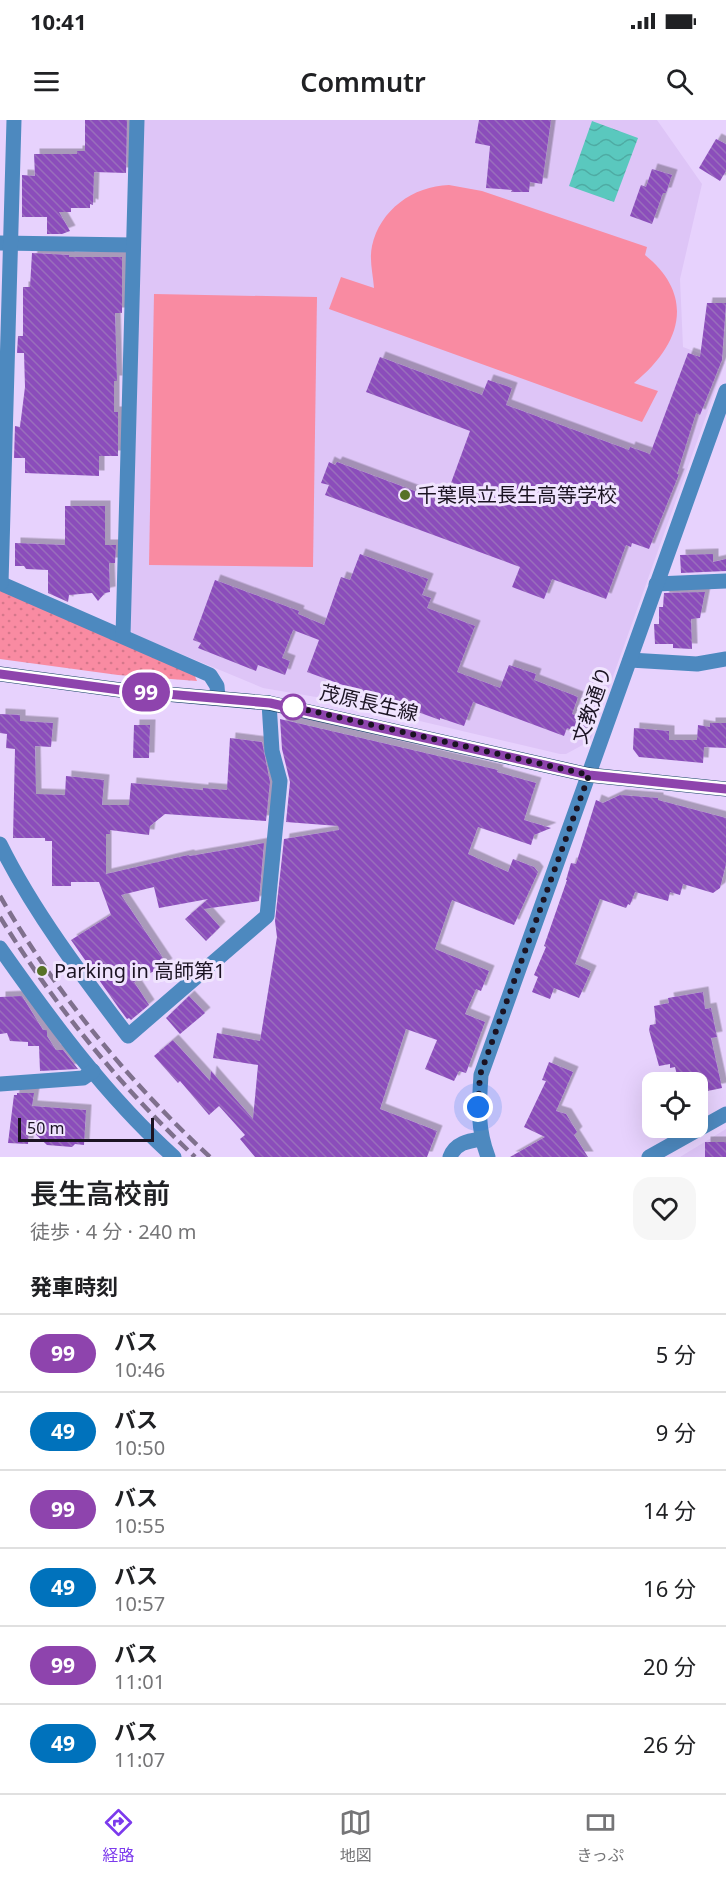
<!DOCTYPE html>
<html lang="ja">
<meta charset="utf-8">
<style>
:root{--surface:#fff;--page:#f6f6f6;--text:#202124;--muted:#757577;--line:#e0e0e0;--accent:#7c3aed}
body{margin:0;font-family:"Noto Sans","Noto Sans JP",sans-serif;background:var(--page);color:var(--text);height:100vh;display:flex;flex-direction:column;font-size:22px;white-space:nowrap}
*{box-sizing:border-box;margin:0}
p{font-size:20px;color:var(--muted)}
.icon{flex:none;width:33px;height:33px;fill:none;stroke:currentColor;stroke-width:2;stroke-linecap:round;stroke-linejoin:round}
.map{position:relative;height:1037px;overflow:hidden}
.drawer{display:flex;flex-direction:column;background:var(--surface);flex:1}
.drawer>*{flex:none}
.badge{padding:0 12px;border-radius:20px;font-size:21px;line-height:39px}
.controls{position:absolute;left:642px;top:952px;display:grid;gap:12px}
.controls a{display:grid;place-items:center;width:66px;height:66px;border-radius:12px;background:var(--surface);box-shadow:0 6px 24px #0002;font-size:30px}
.scale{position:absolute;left:18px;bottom:15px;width:136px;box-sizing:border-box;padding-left:6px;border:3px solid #1b1322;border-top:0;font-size:16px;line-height:21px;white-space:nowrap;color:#1b1322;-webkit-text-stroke:4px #f0e4fe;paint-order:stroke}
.you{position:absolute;width:30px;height:30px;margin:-15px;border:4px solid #fff;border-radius:50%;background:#1a73e8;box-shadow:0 0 0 9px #1a73e833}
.map>.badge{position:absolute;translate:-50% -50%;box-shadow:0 0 0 3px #fff}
h2{padding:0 30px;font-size:22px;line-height:54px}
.round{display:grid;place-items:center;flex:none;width:63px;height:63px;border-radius:18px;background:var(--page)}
.summary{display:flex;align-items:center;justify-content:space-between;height:102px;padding:0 30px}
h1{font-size:28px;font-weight:600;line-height:45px}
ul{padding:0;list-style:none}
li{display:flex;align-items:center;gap:18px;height:78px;padding:0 30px;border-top:2px solid var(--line)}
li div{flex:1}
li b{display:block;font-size:22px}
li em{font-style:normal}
li .badge{min-width:66px;font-weight:700;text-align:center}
.status{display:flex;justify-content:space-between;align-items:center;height:42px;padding:0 30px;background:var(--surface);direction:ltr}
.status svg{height:16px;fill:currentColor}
header{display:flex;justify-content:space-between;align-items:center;height:78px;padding:0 30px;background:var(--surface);font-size:27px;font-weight:600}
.menu{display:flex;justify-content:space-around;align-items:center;height:84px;border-top:2px solid var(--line);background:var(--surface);font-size:16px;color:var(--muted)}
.menu a{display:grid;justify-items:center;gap:3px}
.menu .on{color:var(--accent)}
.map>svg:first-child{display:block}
.built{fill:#dec5f7}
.grass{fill:#f98ba2}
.park{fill:url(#park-dots)}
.water{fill:url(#water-waves)}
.building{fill:url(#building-back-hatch);filter:url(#shadow)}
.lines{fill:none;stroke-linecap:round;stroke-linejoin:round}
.minor{stroke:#4d89bf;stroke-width:15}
.major{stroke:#154064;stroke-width:15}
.rail{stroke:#7f708d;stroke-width:4.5;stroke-dasharray:12 6;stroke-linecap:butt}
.line-casing{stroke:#fff;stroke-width:14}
.line{stroke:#8e44ad;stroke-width:9}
.walk{stroke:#1b1322;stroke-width:6;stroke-dasharray:0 10.8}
.poi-dot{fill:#567227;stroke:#f0e4fe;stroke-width:2}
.stop-dot{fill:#fff;stroke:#8e44ad;stroke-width:3}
.labels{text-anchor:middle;stroke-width:6;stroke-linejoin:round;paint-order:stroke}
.poi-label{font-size:20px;fill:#1b1322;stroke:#f0e4fe;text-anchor:start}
.street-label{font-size:20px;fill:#1b1322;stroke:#f0e4fe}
</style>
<div class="status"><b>10:41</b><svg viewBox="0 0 49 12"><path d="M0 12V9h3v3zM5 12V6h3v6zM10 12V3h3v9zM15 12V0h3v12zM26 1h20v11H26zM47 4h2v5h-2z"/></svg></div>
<header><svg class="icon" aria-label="menu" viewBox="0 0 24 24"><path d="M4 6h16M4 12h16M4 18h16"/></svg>Commutr<svg class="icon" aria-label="search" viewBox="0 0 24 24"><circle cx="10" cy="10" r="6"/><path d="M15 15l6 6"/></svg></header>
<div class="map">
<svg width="726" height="1037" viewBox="0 0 726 1037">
<defs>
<pattern id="park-dots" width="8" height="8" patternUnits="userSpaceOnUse" patternTransform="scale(1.5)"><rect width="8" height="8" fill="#f98ba2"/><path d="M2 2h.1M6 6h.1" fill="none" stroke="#d5778b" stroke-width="1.8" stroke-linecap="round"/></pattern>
<pattern id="water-waves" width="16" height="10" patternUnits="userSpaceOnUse" patternTransform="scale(1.5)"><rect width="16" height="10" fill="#5ac8be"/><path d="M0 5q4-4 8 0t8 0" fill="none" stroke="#4eaba3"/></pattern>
<pattern id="building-back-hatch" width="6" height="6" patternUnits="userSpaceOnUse" patternTransform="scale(1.5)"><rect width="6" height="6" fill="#8b4ebb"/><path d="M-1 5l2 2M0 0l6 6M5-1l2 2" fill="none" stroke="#996ebc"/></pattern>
<filter id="shadow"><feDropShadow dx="5.5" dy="-5.5" stdDeviation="0" flood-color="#0004"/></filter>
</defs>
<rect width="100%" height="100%" fill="#e7d2fd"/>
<g class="built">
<path d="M144,0H657L702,64L680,159L683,227L725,243L590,621L566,634H560L322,578L263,568L133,514L129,507Z"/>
<path d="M726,1009V1037H680Z"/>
</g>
<g class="grass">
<path d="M449,65L482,71L647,127L645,135C697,177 680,226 634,263L658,271L642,302L329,189L341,157L374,168C373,154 369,140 372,126C380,90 413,66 449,65Z"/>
<path d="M154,174L317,177L313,447L149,445Z"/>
</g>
<path class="park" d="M0,470L194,554L197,561L118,555L0,539Z"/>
<path class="water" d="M592,1L638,18L614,82L569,66Z"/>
<g class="building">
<path d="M85,0H127L126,53L94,52L93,85L90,84V88H71V92H59L70,111L62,114H47V97H22V55L35,56L34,34H77V31H85Z"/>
<path d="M479,0H551L542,64L530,62L529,72H511L512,70L486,68L490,26L475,23Z"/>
<path d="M716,19L726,24V51L720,61L699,48Z"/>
<path d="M652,49L672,55L666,73H663L652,104L630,96L641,65L646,67Z"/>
<path d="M32,133L69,135V137H122V193H115L117,261H114V292H118V336H99V356L25,353V338H14L15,306L20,307L25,267L24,233H17L18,216H23V167H30Z"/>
<path d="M707,183H726L722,240L700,295L696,293L677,354H679L649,429L632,423L631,427L626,425L606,479L552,459L544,479L512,467L520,447L325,375L329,365L321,363L329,342L335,345L337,342L444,382L470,311L366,272L380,237L482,275L488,260L512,268L506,285L629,330L630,327L650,334L688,233L700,237Z"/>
<path d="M65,386H105V425H116L115,443H109L110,472L105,473L98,481L92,473L69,475L68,482L48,473V450L26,449L24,446H15V423L65,425Z"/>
<path d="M360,434L428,459L422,475L431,478L427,488L475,506L457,552L500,568L509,545L536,554L534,560L578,577L572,594L588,601L583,614L567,608L564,616L473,582L464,606L440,598V600L307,552L319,520L293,510L282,538L290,541L285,555L258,545L256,551L198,528L201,523L193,520L215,460L299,491L298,494L324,505L341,457L350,460Z"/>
<path d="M713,434V442L726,439V451L681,453L680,435Z"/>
<path d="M705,472L700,498L691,499L692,529L673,528V524H655L654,504H659V487H663L664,473Z"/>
<path d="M0,594L20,595V601L53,603L51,627L35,626L36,674L65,675L66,656L104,660L102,685H129L131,663L203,670V668L227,670L230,618L262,622L270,662L266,701L165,694L150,706L149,715L110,710V714H106V754L188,735L190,736L264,723L259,781L204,789L220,807L206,821L185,799L208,779L159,788L154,767L121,775L167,844L134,862L149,885L131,900L129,898L127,899L118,887L71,820L111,795L99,762H71V766H52V721H45V718H13L15,629L6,628L7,614L0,613Z"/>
<path d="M280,599L498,650L497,652L536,663L524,700L551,708L534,715L531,725L478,707L468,734L508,752L513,739L534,747L538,752L514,805L452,780L435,829L489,851L481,871L476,869L465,894L485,902L466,953L459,951L454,961L425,949L437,920L406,909L380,989L437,1011L427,1037H255L240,1019L245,1015L219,986L209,995L180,961L178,963L154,936L173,920L210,961L211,951L253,999L258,945L213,938L217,913L260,921L277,817L275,801L284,719L339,710L338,706L286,702L290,662L282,629Z"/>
<path d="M710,603H726V628L704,627L703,643L639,637L633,629L634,608L669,611V620H697L698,605L710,607Z"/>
<path d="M134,605H150L149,638H133Z"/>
<path d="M620,675L658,678V680L726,698V744L720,768L713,773L683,764L680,775L670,772L668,781L635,772L630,785L628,784L626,788L600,779L575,844L591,851L579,878L554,868L550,879L532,872L538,857L534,855L546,827L544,826L567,760H566L571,743L576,744L596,680L603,683Z"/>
<path d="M703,872L705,889L711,888L717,917L711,918L722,968L698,973V963H679L675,947L670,948V944L659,946L649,910L650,905L656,904L654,886L669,883L668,878Z"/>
<path d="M22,876L43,910H47V916L56,930H63L78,949L40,951L39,926H28V922L10,921L7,913L0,914V877Z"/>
<path d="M189,876L205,893L180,914L166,898Z"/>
<path d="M549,942L573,952L556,991L566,994L577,1012L574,1015L588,1037H510L545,1017L524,1007L546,961L542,960Z"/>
<path d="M17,973H34L32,986L86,990L84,1025L75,1024L72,1027L47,1025L29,1008L28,1024L8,1023L14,975H17Z"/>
<rect x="705" y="1022" width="21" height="15"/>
</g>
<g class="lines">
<g class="minor">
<path d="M0,123L133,125"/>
<path d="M0,463L210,555L217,566L218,578"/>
<path d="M1,463L14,0"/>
<path d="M656,464L726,461"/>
<path d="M123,516L137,0"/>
<path d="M630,540L697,544L726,539"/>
<path d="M0,724C33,791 83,857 128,916L267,796L280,661L272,631L269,583"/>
<path d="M0,828C52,902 107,977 174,1037"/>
<path d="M0,964L83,958L93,951"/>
<path d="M450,1037C455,1023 468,1021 481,1019"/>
<path d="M488,1037C477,1008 479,986 481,955L726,271"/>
<path d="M649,1037L726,994"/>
</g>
<path class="major" d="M0,554L120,570L269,583L589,655L726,669"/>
<g class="rail">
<path d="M0,776C56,873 128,961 210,1037"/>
<path d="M0,797C55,886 119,965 195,1037"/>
</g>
</g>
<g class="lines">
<defs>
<path id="line" d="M0,554L120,570L270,583L589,655L726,669"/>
</defs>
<use href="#line" class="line-casing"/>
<use href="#line" class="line"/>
<path class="walk" d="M293,587L290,586L589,655L480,955L478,987"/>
</g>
<g class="poi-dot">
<circle cx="405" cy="375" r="6"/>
<circle cx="42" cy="851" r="6"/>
</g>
<circle class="stop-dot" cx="293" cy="587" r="12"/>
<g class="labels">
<g class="poi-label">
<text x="417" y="382">千葉県立長生高等学校</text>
<text x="54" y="858">Parking in 高師第1</text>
</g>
<g class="street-label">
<text transform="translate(369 583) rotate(13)" y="7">茂原長生線</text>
<text transform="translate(592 585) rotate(-71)" y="7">文教通り</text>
</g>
</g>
</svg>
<div class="controls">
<a><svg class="icon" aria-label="locate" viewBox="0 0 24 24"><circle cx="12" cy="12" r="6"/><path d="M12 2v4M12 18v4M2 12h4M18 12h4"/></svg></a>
</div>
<div class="scale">50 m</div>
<div class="you" style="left:478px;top:987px"></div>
<b class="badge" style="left:146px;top:572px;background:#8e44ad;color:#fff">99</b>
</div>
<section class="drawer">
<div class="summary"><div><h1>長生高校前</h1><p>徒歩 · 4 分 · 240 m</p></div><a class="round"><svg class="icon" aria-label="heart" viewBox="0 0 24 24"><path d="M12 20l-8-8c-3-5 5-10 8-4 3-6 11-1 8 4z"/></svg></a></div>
<h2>発車時刻</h2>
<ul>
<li><span class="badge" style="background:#8e44ad;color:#fff">99</span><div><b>バス</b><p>10:46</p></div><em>5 分</em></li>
<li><span class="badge" style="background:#0072bc;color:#fff">49</span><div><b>バス</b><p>10:50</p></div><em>9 分</em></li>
<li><span class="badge" style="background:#8e44ad;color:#fff">99</span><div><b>バス</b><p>10:55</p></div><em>14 分</em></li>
<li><span class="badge" style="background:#0072bc;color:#fff">49</span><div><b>バス</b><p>10:57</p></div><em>16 分</em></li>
<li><span class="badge" style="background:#8e44ad;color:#fff">99</span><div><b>バス</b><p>11:01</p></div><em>20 分</em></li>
<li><span class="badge" style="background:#0072bc;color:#fff">49</span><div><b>バス</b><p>11:07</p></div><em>26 分</em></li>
</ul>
</section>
<nav class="menu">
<a class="on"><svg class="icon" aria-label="directions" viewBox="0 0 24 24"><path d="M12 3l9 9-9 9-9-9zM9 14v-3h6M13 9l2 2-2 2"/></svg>経路</a>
<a><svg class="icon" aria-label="map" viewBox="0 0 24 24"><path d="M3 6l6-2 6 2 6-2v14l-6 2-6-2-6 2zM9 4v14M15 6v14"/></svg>地図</a>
<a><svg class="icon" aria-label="tickets" viewBox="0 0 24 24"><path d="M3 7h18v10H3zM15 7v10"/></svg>きっぷ</a>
</nav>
